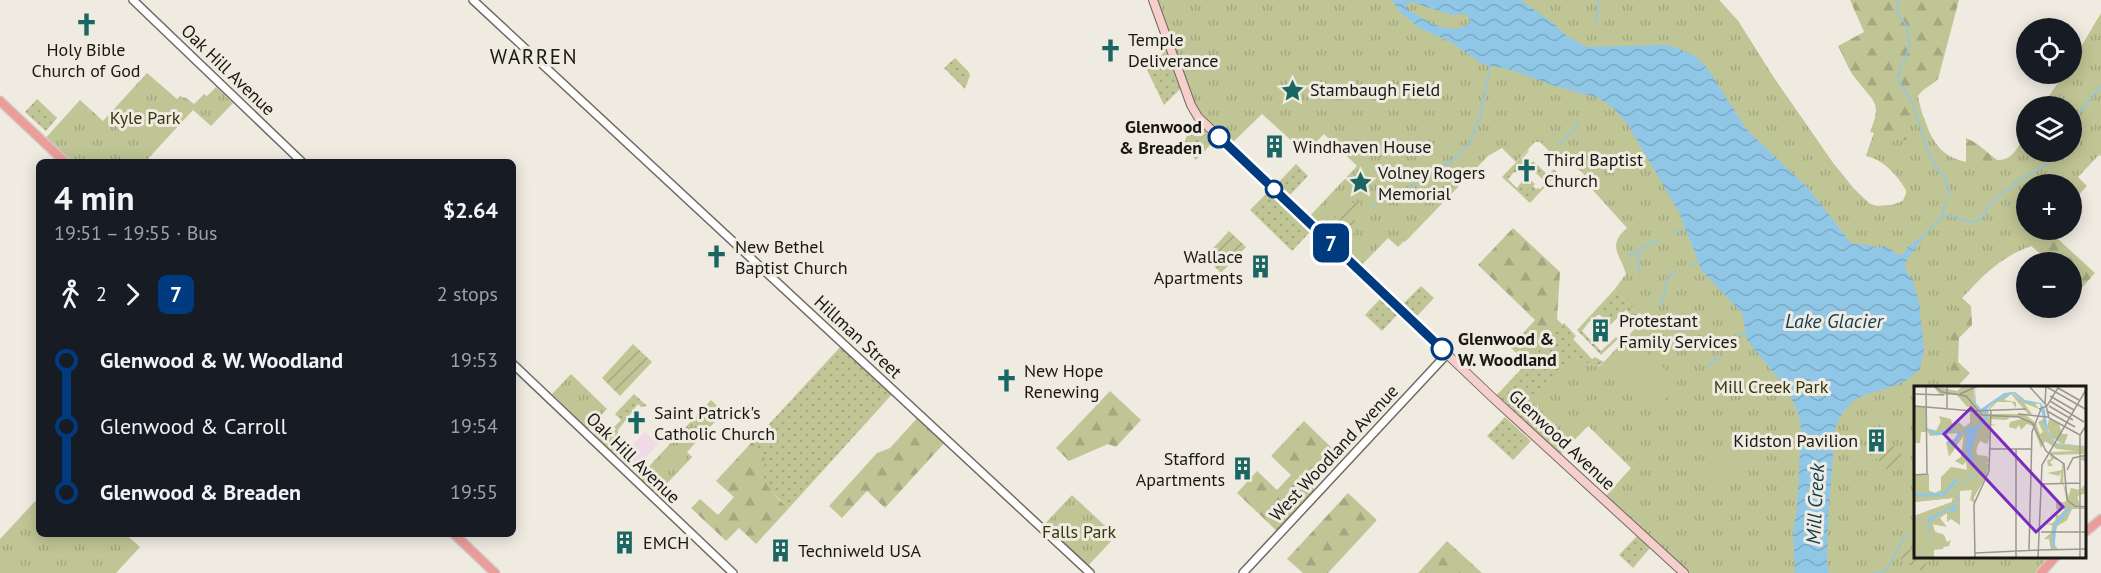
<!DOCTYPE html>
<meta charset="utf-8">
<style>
:root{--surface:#171b24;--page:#20242c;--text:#f1f3f6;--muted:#9ea1a6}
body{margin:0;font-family:"PT Sans",sans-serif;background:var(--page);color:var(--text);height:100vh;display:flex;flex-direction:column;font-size:22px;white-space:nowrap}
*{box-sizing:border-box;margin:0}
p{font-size:20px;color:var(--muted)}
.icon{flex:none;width:33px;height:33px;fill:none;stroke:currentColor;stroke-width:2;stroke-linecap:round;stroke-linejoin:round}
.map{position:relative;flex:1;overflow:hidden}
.drawer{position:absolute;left:36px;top:159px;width:480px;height:378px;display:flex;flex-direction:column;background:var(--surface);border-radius:9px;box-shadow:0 3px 15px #0003}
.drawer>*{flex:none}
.badge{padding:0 12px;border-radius:9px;font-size:21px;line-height:39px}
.buttons{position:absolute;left:2016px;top:18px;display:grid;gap:12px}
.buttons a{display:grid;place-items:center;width:66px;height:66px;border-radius:50%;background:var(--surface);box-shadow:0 3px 15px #0003;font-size:30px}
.map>.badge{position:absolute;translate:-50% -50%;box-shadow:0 0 0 3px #fff}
.legs{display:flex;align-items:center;gap:9px;height:66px;padding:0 18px;font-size:20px}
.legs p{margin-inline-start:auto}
.headline{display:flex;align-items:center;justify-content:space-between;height:102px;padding:0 18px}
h1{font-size:33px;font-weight:800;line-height:45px}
ul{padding:0 18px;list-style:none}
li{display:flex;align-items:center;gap:21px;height:66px;font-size:22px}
li i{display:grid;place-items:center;width:9px;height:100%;margin:0 8px;background:currentColor}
li i::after{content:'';width:15px;height:15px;margin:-8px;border:4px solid;border-radius:50%;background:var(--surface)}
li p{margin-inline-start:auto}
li:first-child i{background:linear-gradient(#0000 50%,currentColor 0)}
li:last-child i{background:linear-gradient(currentColor 50%,#0000 0)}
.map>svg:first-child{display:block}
.education{fill:#f1dae5}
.grass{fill:url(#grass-dots)}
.forest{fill:url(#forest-firs)}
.park{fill:url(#park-tufts)}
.garden{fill:url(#garden-furrows)}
.pitch{fill:#c0c595}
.water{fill:url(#water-waves);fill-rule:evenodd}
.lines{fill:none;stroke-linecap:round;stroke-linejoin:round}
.stream{stroke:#91c7e6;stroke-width:1.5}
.tertiary-casing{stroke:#6f6b62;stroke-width:10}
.secondary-casing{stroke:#6f6b62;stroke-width:10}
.primary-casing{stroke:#cdcccc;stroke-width:11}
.tertiary{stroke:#fff;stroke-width:7}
.secondary{stroke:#f6cecb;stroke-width:8}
.primary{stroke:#ed9d98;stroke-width:8}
.line-1-casing{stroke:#fff;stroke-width:14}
.line-1{stroke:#003b80;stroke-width:9}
.stop-1-dot{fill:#fff;stroke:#003b80;stroke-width:3}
.labels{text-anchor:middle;stroke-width:6;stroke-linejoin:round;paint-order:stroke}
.poi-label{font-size:18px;fill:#1a1815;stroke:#f0ebe1;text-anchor:start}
.street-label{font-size:18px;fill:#1a1815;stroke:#f0ebe1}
.park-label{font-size:18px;fill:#35370d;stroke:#f0ebe1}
.stop-label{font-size:18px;font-weight:bold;fill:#1a1815;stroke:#f0ebe1;text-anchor:end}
.water-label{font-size:20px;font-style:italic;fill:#123e54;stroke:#f0ebe1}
.quarter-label{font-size:21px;letter-spacing:1.5px;fill:#1a1815;stroke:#f0ebe1}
.inset-river{fill:none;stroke:#91c7e6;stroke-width:3}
.inset-road{fill:none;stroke:#9a978f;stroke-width:1.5}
.view{fill:#7b2cbf;fill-opacity:0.15;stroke:#7b2cbf;stroke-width:3}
.inset-edge{fill:none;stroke:#1a1815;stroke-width:3}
</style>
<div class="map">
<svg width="2101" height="573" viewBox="0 0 2101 573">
<defs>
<pattern id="grass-dots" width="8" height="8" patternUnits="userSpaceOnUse" patternTransform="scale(1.5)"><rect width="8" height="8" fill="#c0c595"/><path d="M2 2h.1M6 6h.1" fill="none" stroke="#a4a880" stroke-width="1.8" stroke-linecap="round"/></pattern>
<pattern id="forest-firs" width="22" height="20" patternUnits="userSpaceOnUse" patternTransform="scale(1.5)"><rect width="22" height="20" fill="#c0c595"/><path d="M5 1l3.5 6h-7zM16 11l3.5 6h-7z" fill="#a4a880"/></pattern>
<pattern id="park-tufts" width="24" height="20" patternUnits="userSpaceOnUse" patternTransform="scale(1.5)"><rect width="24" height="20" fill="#c0c595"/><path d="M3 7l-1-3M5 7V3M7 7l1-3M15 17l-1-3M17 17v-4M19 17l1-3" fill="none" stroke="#a4a880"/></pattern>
<pattern id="garden-furrows" width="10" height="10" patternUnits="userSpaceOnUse" patternTransform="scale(1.5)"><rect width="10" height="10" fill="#c0c595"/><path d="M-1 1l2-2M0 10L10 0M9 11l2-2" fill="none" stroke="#a4a880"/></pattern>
<pattern id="water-waves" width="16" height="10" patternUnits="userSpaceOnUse" patternTransform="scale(1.5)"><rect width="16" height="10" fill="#91c7e6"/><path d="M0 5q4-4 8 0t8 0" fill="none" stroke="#7caac4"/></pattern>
</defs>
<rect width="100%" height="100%" fill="#f0ebe1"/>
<path class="education" d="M645,432L658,444L633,471L620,458Z"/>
<g class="grass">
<path d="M1166,50L1180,89L1164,105L1147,70Z"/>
<path d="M955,58L968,71L970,75L965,89L944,68Z"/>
<path d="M37,99L57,118L46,131L25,112Z"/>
<path d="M1196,121L1215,140L1196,160L1187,151L1184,144L1190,127Z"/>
<path d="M1528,150L1529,151L1522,159L1524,162L1516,173L1514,172L1508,179L1517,188L1528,174L1529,176L1528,178L1535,184L1533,186L1536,189L1538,188L1540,189L1546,183L1532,169L1533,167L1530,164L1533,161L1548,175L1554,169L1558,173L1530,203L1502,177Z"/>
<path d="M1296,164L1308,176L1290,195L1278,183Z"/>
<path d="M1269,191L1311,231L1292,251L1250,210Z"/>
<path d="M1421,286L1434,298L1417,316L1404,303Z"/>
<path d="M1614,290L1638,314L1634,318L1626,310L1610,325L1599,314L1589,322L1582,331L1601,351L1616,337L1618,339L1601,355L1577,330Z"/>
<path d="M1381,298L1398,314L1382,331L1365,315Z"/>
<path d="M1564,323L1576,336L1573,339L1592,359L1595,357L1604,362C1595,371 1586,362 1577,358L1537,402V418L1531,432L1494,398Z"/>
<path d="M843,344L894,392L789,508L736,460Z"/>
<path d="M634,394L647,406L641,407L638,404L618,430V434L627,440L628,443L616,456L594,434L605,422L608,425L606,424L599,435L605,440L616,429L614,427L621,420L615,414Z"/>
<path d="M1505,417L1531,441L1513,460L1487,436Z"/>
<path d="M1637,536L1650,548L1633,568L1619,555Z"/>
</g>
<g class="forest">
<path d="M1536,0H1719L1738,21L1774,78L1833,163L1854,189L1870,204L1877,206L1892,205L1903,201L1906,194V190C1898,175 1883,159 1866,156L1874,133L1870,132C1883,101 1873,102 1856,79C1848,70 1844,56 1838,46L1864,32L1850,0H1959L1938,79C1931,86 1923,88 1918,96C1921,112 1930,143 1943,153C1949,157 1959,160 1966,163V138L1976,143L1997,160C2013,161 2020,145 2026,133V152H2067L2033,184H2026V193C2023,196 2018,198 2014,201C1992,219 1987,235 1955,223L1939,254C1971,248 2001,231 2026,212V216L2008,228L1984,241L1985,244L2010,232L2026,221V230H2048L2095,273L2080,290L2072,282V262H2050L2031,246C2001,257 1984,274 1962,298L1971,306L1972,325L1959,338L1958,362L1970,373L1957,387L1916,386L1899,394L1906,404L1915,406V457L1913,459L1908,455L1909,451L1886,429L1879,434L1877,428L1872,427L1864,446L1867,449L1866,452L1889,472L1882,477L1877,485L1878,488L1883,487L1889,494L1883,502L1885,510L1893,514L1905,509L1910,511L1909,515L1904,522L1915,531V556L1911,554L1907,544L1903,546L1900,544L1895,555L1912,569L1919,572L1925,569L1928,561L1915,556L1932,557L1935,573H1829L1827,560L1833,436L1840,416L1853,401L1864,394L1894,387L1915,374L1922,382L1929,373L1932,363L1931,307L1938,255L1917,239L1905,252L1910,234L1915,236L1917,234C1908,225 1898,225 1887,229V233C1874,234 1861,234 1850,226L1811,180L1756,124L1713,60L1696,44L1675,36L1654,22L1646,19L1634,17L1626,19L1604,29L1568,23L1561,31L1535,10L1540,4Z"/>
<path d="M1513,228L1560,272L1557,319L1563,325L1527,363L1510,347L1535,320L1478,265Z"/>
<path d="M1110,391L1141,420L1116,447L1108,444L1069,461L1056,448Z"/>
<path d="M920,415L947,440L885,508L867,491L842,518L829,506L877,453L890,448Z"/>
<path d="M1304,421L1333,449L1304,479L1318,493L1280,534L1237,493L1257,471L1277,490L1291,475L1271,456Z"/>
<path d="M752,442C760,450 767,456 764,468C763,473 762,471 764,477C768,491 778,499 789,508L756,544L739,528L726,541L691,508L700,499L718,515L734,497L716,481Z"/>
<path d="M1348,493L1377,520L1328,573H1303L1287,559Z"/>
<path d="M1447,541L1482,573H1418Z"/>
</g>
<g class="park">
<path d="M1153,0H1719L1738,21L1774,78L1833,163L1854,189L1870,204L1877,206L1892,205L1903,201L1906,194V190C1897,175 1883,159 1866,156L1872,140H1908L1902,128L1924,117C1933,147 1947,163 1980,163C1989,163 1999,164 2007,159C2016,153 2021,142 2026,133V152H2072V106H2042L2064,74H2072V62L2101,13V156L2099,155L2078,177L2087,186L2072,202V184H2026V230H2046L2031,246L2011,253L1986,272L1962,298L1952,321L1950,357L1952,387H1915V556L2056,557L2041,573H1684L1603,499L1631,468L1588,426L1558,457L1531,432C1536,420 1542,409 1534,397L1550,380L1577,358L1590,365L1600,366L1645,318L1640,313L1638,314L1614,290L1626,274C1621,255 1606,246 1627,228L1590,187L1583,173L1570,164L1563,165L1540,142H1535L1516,162L1502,148L1488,156L1405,242L1404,241L1398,247L1388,238L1358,269L1306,220L1357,166L1324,134L1305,153L1262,114L1229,146L1198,118Z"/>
<path d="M147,73L177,99L180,96L184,98L185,97L194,104L204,94L207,96L216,87L233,103L211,126L193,110L145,162H65L43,141L80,100L103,121Z"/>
<path d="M571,374L607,409L588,429L552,394Z"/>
<path d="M711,400L724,412L687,452L692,457L657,494L639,477Z"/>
<path d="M1072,495L1116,536L1085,569L1041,528Z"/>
<path d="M39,497V534H125L140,547L116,573H0V539Z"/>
</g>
<g class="garden">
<path d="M1361,200L1360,207L1352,209L1348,213L1357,223L1353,227L1344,221L1340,226L1348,233L1353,228L1356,231L1348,239H1345L1341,236V230L1338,228L1333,236L1330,233L1332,228L1330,223L1345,207Z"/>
<path d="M1229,231L1246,247L1221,273L1205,257Z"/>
<path d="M633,344L652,362L620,396L602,378Z"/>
<path d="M1884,438L1908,460L1898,472L1892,466L1888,470L1877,459L1879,455L1875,460L1868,453L1873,446L1876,448Z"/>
<path d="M1900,544L1903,546L1907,544L1913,555L1928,560C1926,563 1926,567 1924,570C1917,573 1901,559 1895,555Z"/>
</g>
<g class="pitch">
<path d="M167,104L177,114L152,139L142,128Z"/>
<path d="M1629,337L1676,379L1678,386L1658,408L1607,360Z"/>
<path d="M1741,433L1759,450L1717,493L1701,476Z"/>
</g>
<path class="water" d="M1392,0H1521L1553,23L1567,36L1587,47L1661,45H1669L1689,53L1698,58L1708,69L1747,130L1808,188L1851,243L1870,245L1876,248L1886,246L1897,254L1902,255L1908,247L1926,233L1905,263L1906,271L1912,279L1919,303L1924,349L1920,369C1890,401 1853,379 1835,429L1828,522L1827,560L1829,573H1795L1793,532L1797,507L1801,433L1800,419L1795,405L1779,379L1747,340L1742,313L1702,271L1679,212L1626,122L1613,108L1599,98L1558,87L1511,70L1482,64L1451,42L1419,28L1398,10ZM1411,2L1451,15L1466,14L1469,18L1470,23C1449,38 1425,19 1407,9V4Z"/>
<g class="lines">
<g class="stream">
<path d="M1898,0L1896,10L1908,28V34L1909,47L1899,74L1900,83L1912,102L1932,161L1947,181L1949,196"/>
<path d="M1596,25L1599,0"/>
<path d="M1581,97L1582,94"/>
<path d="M2072,122L2101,86"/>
<path d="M1557,145L1573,132L1578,121"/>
<path d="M2057,155L2060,152"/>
<path d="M1372,205L1413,186L1430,171L1455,159L1470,143L1480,117L1490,66"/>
<path d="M1942,215L1946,202"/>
<path d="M1675,233L1685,228"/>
<path d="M1924,235C1947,212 1940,212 1971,222L1981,219L1990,204L2005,190L2012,188L2017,181L2042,168L2051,160"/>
<path d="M1638,252L1639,272"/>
<path d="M1628,256C1641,251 1644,243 1660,240"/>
<path d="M1690,266L1699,262"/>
<path d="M1660,305C1668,293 1661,279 1676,271"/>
<path d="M1728,343L1733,337L1746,334"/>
<path d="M1708,367L1718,355"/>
<path d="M1874,573H1879"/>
<path d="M1881,573L1886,570L1906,535"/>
</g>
<defs>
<g id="tertiary">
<path d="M133,0L302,162"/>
<path d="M473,0L1090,573"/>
<path d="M513,364L733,573"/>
<path d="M1243,573L1447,354"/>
</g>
<path id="secondary" d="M1153,0L1191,105L1198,117L1492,397L1684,573"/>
<g id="primary">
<path d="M0,101L65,162"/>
<path d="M2084,533L2101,519"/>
<path d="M454,534L495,573"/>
<path d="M2041,573L2056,556"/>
</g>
</defs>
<use href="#tertiary" class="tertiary-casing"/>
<use href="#secondary" class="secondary-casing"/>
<use href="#primary" class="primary-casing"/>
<use href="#tertiary" class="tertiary"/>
<use href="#secondary" class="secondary"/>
<use href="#primary" class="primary"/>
</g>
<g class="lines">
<defs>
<path id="line-1" d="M1219,137L1442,349"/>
</defs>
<use href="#line-1" class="line-1-casing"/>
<use href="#line-1" class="line-1"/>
</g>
<defs>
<symbol id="church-bare" viewBox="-9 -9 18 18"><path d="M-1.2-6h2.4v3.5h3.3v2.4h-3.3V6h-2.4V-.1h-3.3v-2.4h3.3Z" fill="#196662" stroke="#f0ebe1" stroke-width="2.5" paint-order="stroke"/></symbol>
<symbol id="sight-bare" viewBox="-9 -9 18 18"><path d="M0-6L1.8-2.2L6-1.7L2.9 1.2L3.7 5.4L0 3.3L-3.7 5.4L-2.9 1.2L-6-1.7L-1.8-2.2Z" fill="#196662" stroke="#f0ebe1" stroke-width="2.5" paint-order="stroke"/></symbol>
<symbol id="building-bare" viewBox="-9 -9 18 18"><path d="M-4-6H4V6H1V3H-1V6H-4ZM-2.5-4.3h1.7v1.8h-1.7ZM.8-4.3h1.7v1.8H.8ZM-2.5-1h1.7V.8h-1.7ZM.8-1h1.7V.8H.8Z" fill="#196662" stroke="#f0ebe1" stroke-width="2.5" paint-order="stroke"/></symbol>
</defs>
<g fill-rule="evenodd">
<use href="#church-bare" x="70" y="8" width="33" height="33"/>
<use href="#church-bare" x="1094" y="34" width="33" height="33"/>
<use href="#sight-bare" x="1276" y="74" width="33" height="33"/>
<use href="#building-bare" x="1258" y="130" width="33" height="33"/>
<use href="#church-bare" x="1510" y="154" width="33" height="33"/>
<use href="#sight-bare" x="1344" y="166" width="33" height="33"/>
<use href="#church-bare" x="700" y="240" width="33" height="33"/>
<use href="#building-bare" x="1244" y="250" width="33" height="33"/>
<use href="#building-bare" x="1584" y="314" width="33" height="33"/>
<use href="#church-bare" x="990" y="364" width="33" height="33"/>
<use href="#church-bare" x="620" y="406" width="33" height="33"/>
<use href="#building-bare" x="1860" y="424" width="33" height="33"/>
<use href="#building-bare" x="1226" y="452" width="33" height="33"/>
<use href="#building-bare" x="608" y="526" width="33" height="33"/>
<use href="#building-bare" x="764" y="534" width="33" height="33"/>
</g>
<g class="stop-1-dot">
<circle cx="1219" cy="137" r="10"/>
<circle cx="1274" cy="189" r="8"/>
<circle cx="1442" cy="349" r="10"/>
</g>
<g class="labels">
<g class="poi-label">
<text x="1128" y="46">Temple<tspan x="1128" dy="21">Deliverance</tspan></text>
<text x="86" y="56" text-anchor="middle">Holy Bible<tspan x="86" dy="21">Church of God</tspan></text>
<text x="1310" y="96">Stambaugh Field</text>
<text x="1293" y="153">Windhaven House</text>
<text x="1544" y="166">Third Baptist<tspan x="1544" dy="21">Church</tspan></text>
<text x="1378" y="179">Volney Rogers<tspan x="1378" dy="21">Memorial</tspan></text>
<text x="735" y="253">New Bethel<tspan x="735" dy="21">Baptist Church</tspan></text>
<text x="1243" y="263" text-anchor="end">Wallace<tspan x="1243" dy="21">Apartments</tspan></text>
<text x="1619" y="327">Protestant<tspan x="1619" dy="21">Family Services</tspan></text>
<text x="1024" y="377">New Hope<tspan x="1024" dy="21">Renewing</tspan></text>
<text x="654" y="419">Saint Patrick's<tspan x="654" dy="21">Catholic Church</tspan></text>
<text x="1858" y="447" text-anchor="end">Kidston Pavilion</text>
<text x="1225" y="465" text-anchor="end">Stafford<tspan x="1225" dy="21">Apartments</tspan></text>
<text x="643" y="549">EMCH</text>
<text x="798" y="557">Techniweld USA</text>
</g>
<g class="street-label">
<text transform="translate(228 70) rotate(44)" y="6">Oak Hill Avenue</text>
<text transform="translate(858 337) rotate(43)" y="6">Hillman Street</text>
<text transform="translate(1562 440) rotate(43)" y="6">Glenwood Avenue</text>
<text transform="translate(1334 453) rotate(-47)" y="6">West Woodland Avenue</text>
<text transform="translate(633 458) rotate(44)" y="6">Oak Hill Avenue</text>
</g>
<g class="park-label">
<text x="145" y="124">Kyle Park</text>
<text x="1771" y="393">Mill Creek Park</text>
<text x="1079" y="538">Falls Park</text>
</g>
<g class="stop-label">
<text x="1202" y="133">Glenwood<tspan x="1202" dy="21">&amp; Breaden</tspan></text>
<text x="1458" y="345" text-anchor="start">Glenwood &amp;<tspan x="1458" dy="21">W. Woodland</tspan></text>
</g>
<g class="water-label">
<text x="1834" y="328">Lake Glacier</text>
<text transform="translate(1815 504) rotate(-87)" y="7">Mill Creek</text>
</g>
<g class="quarter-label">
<text x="534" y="64">WARREN</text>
</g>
</g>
<g transform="translate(1914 386)">
<rect width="172" height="172" fill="#f0ebe1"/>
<path d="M19,0L43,5L49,0H60L61,17L71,31L63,41L55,39L50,44L52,49L50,64L63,91L66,88L57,65L63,44L73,33L69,25H73L79,17L90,9L97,6L110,16H120L125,23L110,17L118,28H114L97,8L90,14L102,16V22L98,16H83L74,25L75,28H110L122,37L126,48L129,46L124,36L130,33L131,42L141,58L172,60V76L166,73L171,68L138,69L150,78L149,97L156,113L157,102L166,104L172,97V107L163,110L166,120L158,118L173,123H157L153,134L143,140L139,157L144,163L137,164L135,153H130L138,146V139L130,138L141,137L142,129H148L151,123H146V117L153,115L149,98H146L147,86L145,90L133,87L148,84V76L140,73L136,76L139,80H134L133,74L137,73L136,66L161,65L143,63L131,55L127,62L119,40L113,38L107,44L105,39L102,43L95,41L96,36L111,32L93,30L96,32L92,34L76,33V38L83,39L73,40L74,58L70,55L71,42L66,44L62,68L76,75L71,77L76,78L73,82L67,80L74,88L60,111L61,117L56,114L58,104H46V139L37,133L33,136V127L26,132L33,141L19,138L21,147L29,148L33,156L37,154L35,160L20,163V172H0L4,160L0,130L38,116L39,112L0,116V104L14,103L11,90L0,89L15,88V105L21,107L27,104V91H33L37,81L53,84L52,75L49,79L41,75L47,71L50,49L35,71L32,56L43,52L44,47L16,50L12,42L22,45L28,33H37L38,41L45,36L50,41L60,34L57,21H53L43,9H26Z" fill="#c0c595"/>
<path d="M0,20L12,21V46H7L6,57H0Z" fill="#c0c595"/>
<path d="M74,24L76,53L72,58L66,55L61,65L64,69L73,70L76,75L71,78L75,82L59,113L58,104L46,105V139L33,127L26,131L28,140L19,138L18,144L31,150L29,163L18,164V172H0V130L38,116L39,112L0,116V89L15,88V105L21,107L30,104L27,91L37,81L53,84L52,75L49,79L41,75L47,71L50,49L47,52L41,45L20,49L12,42L23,45L28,39L25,30L37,33L38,41H51L56,37V25ZM135,33L145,38L148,48H154L150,59L137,51L133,41ZM157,102L166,106L153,134L143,140L139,156L142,163L137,164L138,138L151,123H142V116L153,117Z" fill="#c0c595"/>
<path d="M62,0V17L67,23L90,7L101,6L111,14L127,17L131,24L134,45L142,57L172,60L141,58L131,42L126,18L110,16L99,7L79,17L73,23V33L63,45L57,66L64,88L40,103L45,114L41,126L32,124L16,136V156L5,165L9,172L5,166L16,155L14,132L44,117L40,102L63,87L51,65L53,49L49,46L56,40L63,41L71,31L61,18Z" fill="#91c7e6"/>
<path class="inset-river" d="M15,44L23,48L40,43M33,57H40L46,46M0,109H29L43,93M139,162L141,139L156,121"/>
<path class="inset-road" d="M20,0L28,6L52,10L68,29L105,31L118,37L132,65L150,78L153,114L161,120L173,121M115,0L133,20M119,0L133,1L173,24M144,2L165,14M0,8L30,9M46,8L64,0M136,10L160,24M136,15L170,36M131,18L132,0M0,20L59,25L112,23M132,20L135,32L166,49M135,20L159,34M33,23V0M125,23L133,20L145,0M133,25L161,41M104,28L134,31M76,63H118M102,63V172M153,84L159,72L173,69M0,89L13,88L12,0M128,98L166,97M166,105V49L171,41M166,106V172M127,146H173M115,164L118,46L127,23M125,164L173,163M61,167L125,164M61,172L60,118L75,85L77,24M124,172L128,79L173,2"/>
<path class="view" d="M57,22L149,121L122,146L30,48Z"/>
<rect width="172" height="172" class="inset-edge"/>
</g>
</svg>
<div class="buttons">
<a><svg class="icon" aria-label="locate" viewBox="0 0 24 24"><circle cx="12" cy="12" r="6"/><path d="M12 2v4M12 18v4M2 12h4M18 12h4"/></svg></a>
<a><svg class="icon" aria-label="layers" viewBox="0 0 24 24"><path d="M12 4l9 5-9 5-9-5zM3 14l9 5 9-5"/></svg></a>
<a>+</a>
<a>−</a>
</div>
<b class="badge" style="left:1331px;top:243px;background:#003b80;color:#fff">7</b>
<section class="drawer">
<div class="headline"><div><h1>4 min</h1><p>19:51 – 19:55 · Bus</p></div><b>$2.64</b></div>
<div class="legs"><svg class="icon" aria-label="walk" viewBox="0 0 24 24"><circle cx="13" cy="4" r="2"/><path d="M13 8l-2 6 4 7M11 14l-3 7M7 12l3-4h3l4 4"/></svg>2<svg class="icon" aria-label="forward" viewBox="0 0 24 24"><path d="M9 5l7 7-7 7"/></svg><b class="badge" style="background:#003b80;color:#fff">7</b><p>2 stops</p></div>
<ul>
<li><i style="color:#003b80"></i><b>Glenwood &amp; W. Woodland</b><p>19:53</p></li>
<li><i style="color:#003b80"></i><span>Glenwood &amp; Carroll</span><p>19:54</p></li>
<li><i style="color:#003b80"></i><b>Glenwood &amp; Breaden</b><p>19:55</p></li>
</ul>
</section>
</div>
